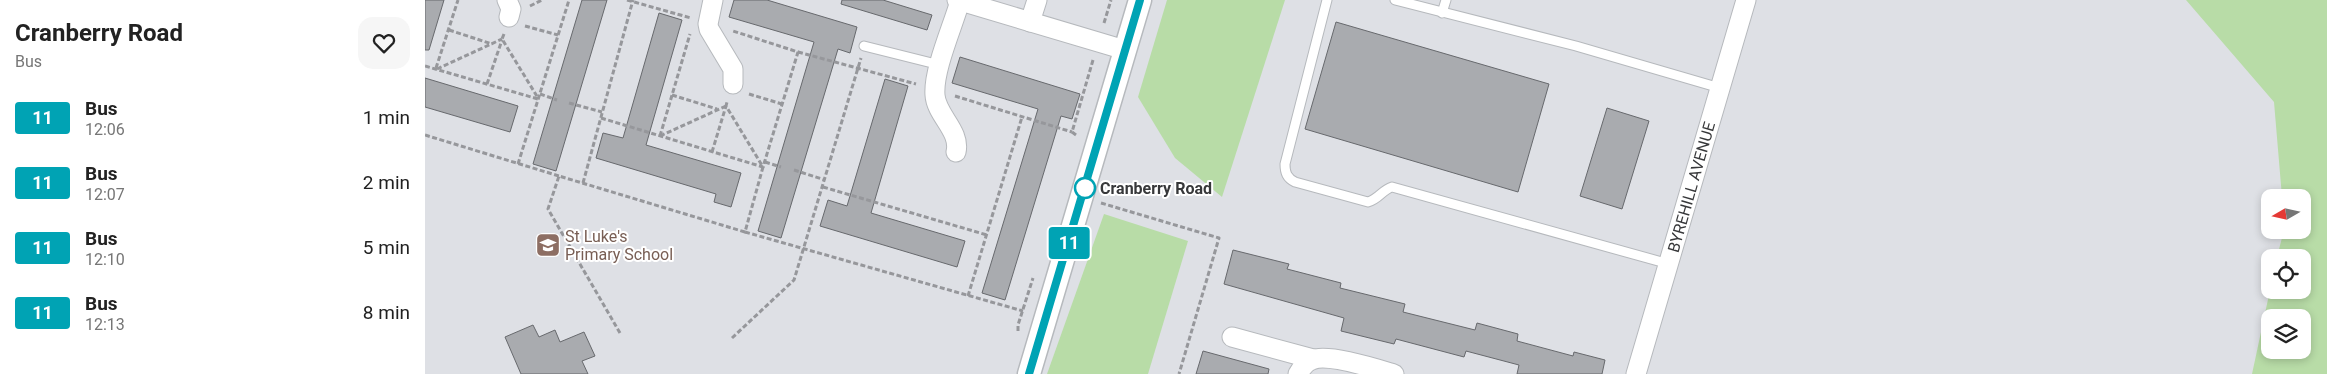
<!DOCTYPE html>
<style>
:root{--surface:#fff;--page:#f6f6f6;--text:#222;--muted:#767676}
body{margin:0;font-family:Roboto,sans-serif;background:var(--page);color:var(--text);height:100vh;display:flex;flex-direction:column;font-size:19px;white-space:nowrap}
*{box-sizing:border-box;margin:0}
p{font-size:16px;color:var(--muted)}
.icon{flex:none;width:28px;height:28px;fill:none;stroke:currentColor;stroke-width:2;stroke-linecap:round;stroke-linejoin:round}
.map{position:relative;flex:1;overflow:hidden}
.drawer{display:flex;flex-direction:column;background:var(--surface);width:425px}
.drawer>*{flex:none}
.badge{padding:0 10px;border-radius:4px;font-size:18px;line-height:32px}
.needle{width:32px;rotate:261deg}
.controls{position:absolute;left:1836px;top:189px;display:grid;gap:10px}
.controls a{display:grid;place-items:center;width:50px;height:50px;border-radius:10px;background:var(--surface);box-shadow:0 2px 8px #0003;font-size:25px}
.map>.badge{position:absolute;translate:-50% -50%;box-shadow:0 0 0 2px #fff}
.round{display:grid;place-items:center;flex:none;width:52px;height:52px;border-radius:15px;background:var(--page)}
.overview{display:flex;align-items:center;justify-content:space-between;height:85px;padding:0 15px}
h1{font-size:24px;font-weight:700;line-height:38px}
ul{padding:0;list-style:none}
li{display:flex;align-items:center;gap:15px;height:65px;padding:0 15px}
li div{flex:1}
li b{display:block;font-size:19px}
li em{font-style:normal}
li .badge{min-width:55px;font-weight:700;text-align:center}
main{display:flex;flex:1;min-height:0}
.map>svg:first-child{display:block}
.green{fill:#b8dca7;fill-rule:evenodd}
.building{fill:#a9abaf;stroke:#67696d}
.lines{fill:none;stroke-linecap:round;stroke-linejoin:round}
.service-casing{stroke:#b6b9bd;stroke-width:11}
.minor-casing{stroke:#b6b9bd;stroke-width:21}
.tertiary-casing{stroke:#b6b9bd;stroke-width:25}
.path{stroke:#96979b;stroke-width:3;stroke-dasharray:5 2.5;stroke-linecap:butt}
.service{stroke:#fff;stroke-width:9}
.minor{stroke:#fff;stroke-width:19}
.tertiary{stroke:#fff;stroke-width:22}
.line-casing{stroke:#fff;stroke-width:11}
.line{stroke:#00a3b4;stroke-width:8}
.stop-dot{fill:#fff;stroke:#00a3b4;stroke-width:2.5}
.labels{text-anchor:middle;stroke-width:4;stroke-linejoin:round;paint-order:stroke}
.street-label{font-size:16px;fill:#37383a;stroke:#fff}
.stop-label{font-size:16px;font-weight:bold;fill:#37383a;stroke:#fff;text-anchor:start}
.education-label{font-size:16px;fill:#785e54;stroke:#fff;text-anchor:start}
</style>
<main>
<section class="drawer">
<div class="overview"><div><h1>Cranberry Road</h1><p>Bus</p></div><a class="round"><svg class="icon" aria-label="heart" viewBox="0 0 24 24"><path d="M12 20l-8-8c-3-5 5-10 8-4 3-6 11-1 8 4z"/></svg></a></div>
<ul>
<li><span class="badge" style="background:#00a3b4;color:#fff">11</span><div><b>Bus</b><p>12:06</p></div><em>1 min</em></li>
<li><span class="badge" style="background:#00a3b4;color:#fff">11</span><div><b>Bus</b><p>12:07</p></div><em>2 min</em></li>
<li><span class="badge" style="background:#00a3b4;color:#fff">11</span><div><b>Bus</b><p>12:10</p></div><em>5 min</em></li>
<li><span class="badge" style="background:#00a3b4;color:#fff">11</span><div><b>Bus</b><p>12:13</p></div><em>8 min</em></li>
</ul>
</section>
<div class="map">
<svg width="1902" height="374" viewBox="0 0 1902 374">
<rect width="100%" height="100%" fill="#dee0e5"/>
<g class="green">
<path d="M742,0H860L797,197L750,158L713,97Z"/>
<path d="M1761,0H1902V374H1827L1845,290H1878V258L1852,257L1859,230H1878V198L1857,197L1849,102ZM1845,318H1878V350H1845Z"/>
<path d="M679,214L763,241L723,374H622Z"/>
</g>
<g class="building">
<path d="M0,0H19L4,50H0Z"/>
<path d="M157,0H182L131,171L108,164Z"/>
<path d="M309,0H342L432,27L425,53L413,49L356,238L333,231L389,42L304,17Z"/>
<path d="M417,0H458L507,15L502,30L416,4Z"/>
<path d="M234,13L257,20L221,145L316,173L306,207L289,202L291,194L171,158L178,133L198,138Z"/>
<path d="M911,22L1124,84L1093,192L880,129Z"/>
<path d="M535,57L655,94L647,119L636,116L580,300L557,293L613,109L527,83Z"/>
<path d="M0,78L93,106L85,132L0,107Z"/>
<path d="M460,79L483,86L446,213L540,241L532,267L395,226L403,200L422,206Z"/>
<path d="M1182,108L1224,121L1197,209L1155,196Z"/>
<path d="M808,250L864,264L862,269L916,283L915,288L980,304L978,312L1050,330L1052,323L1093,334L1092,341L1148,356L1149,352L1180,360L1177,374H1092L1094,365L1041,351L1039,357L971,339L969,344L916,331L919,318L799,284Z"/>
<path d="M108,325L114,337L130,330L135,342L159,332L170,356L157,361L163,374H96L80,337Z"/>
<path d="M778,351L844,369L843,374H771Z"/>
</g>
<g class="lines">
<defs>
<g id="service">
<path d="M902,0L860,164C860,173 862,178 870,182L943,202C954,199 957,190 967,187L1244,264"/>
<path d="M970,0L1151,46L1295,88"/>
<path d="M1017,13L1021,0"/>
<path d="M439,46L515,65"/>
</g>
<g id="minor">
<path d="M82,0L86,9L84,17"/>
<path d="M288,0L283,24L284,29L308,69V84"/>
<path d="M532,0L700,50"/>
<path d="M605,22L612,0"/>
<path d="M531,152C536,131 511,115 510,95C508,70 528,26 535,1"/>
<path d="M807,337L888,359"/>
<path d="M873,374C876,369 880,362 887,360C902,353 952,369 969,374"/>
<path d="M1211,374L1321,0"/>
</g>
<path id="tertiary" d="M604,374L715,0"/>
</defs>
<use href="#service" class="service-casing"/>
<use href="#minor" class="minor-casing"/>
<use href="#tertiary" class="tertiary-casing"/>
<g class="path">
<path d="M202,0L266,18"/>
<path d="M105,6L117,0"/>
<path d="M679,23L686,0"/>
<path d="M100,26L133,35"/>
<path d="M24,30L67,44"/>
<path d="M79,34L77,39L113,98"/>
<path d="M373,52L491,84"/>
<path d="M0,66L113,99"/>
<path d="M11,68L33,0"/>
<path d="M12,69L77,39"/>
<path d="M62,84L77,40"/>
<path d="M115,94L132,100"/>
<path d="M324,94L357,104"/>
<path d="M247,95L292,109"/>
<path d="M530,96L647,132"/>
<path d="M144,103L177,112"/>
<path d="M176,118L338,167L373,52L308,31"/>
<path d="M0,135L134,176"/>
<path d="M651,135L647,132L668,60"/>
<path d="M235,136L265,34"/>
<path d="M235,136L301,106"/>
<path d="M287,152L301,106"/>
<path d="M340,162L356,167"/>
<path d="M93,164L144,0"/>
<path d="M369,170L400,180"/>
<path d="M158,183L208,0"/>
<path d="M398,187L562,235"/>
<path d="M676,203L794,238L754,374"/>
<path d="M320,232L598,311"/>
<path d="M543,296L597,117"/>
<path d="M593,331V325L608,278"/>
<path d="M195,333L123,209L134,176L320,232L338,167L301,106L302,102"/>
<path d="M307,338L369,280L436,58"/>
</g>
<use href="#service" class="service"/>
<use href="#minor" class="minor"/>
<use href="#tertiary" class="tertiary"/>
</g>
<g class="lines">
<defs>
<path id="line" d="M604,374L715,0"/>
</defs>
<use href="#line" class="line-casing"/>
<use href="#line" class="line"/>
</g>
<defs>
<symbol id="school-square" viewBox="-11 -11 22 22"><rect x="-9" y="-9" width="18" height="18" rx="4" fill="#8d6e63" stroke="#fff"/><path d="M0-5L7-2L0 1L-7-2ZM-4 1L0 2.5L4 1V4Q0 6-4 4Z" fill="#fff"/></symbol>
</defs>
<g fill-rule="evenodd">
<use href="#school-square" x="109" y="231" width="28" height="28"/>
</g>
<circle class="stop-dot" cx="660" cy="188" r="10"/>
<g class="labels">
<g class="street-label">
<text transform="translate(1266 187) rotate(-74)" y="6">BYREHILL AVENUE</text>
</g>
<g class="stop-label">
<text x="675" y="194">Cranberry Road</text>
</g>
<g class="education-label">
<text x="140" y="242">St Luke's<tspan x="140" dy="18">Primary School</tspan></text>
</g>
</g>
</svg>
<div class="controls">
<a><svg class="needle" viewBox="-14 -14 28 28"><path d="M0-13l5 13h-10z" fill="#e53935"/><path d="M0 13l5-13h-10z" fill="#767676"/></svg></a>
<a><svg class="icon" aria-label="locate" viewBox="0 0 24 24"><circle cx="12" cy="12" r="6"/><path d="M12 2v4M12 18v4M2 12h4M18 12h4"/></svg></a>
<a><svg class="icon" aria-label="layers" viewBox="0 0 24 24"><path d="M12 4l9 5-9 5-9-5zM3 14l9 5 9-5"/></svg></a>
</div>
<b class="badge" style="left:644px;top:243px;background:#00a3b4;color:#fff">11</b>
</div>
</main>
